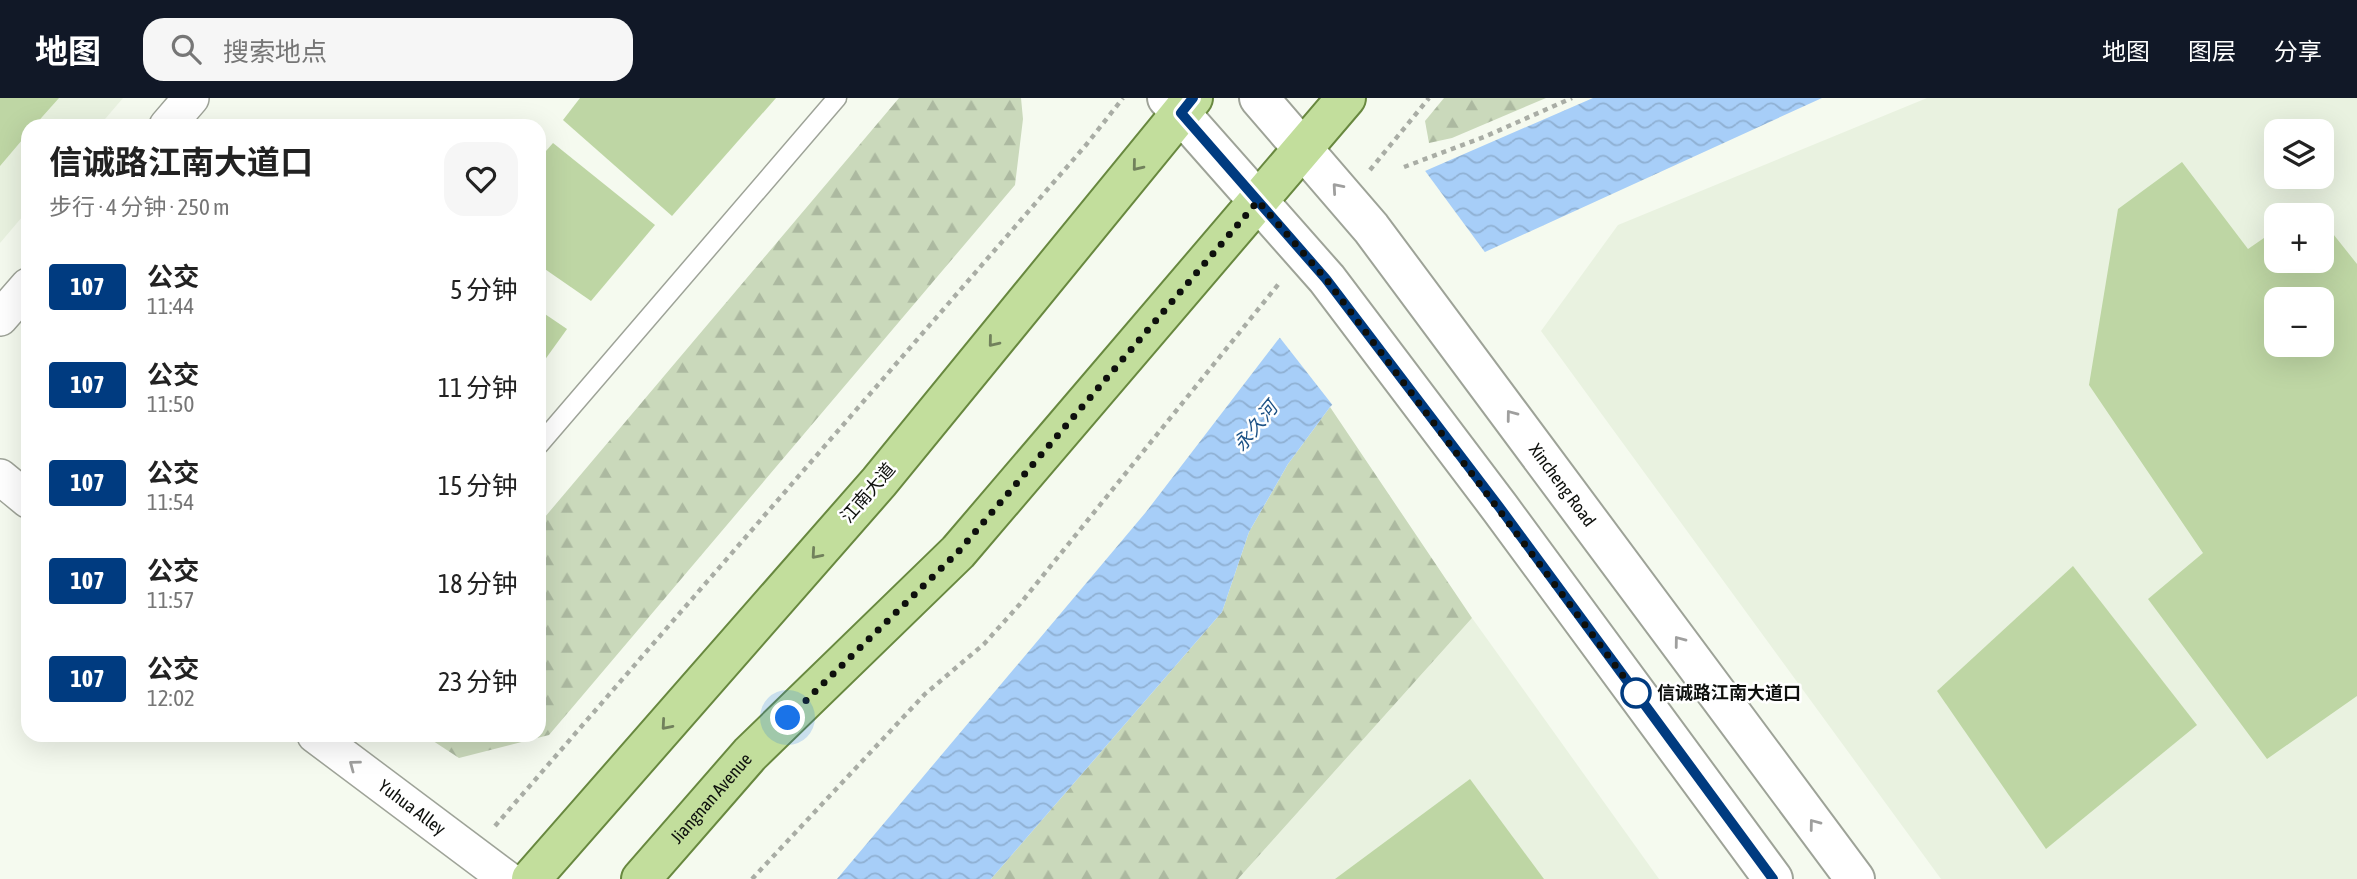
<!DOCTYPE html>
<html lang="zh">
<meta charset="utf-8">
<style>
:root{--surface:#fff;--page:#f6f6f6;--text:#222;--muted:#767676;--accent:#111827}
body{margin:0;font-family:"Asap Condensed","Noto Sans SC",sans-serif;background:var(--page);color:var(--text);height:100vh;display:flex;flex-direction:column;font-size:26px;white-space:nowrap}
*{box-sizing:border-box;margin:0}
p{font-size:23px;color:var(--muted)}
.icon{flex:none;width:38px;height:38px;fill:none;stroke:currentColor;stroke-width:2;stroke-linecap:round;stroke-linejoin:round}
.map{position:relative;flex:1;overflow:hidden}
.side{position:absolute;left:21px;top:21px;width:525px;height:623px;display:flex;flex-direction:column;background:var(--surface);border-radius:21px;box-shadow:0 7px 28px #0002}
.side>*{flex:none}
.badge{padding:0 14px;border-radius:5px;font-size:24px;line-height:46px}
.tools{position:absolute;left:2264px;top:21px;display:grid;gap:14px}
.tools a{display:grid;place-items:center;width:70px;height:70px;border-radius:14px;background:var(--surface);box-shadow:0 7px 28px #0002;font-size:35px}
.you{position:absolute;width:35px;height:35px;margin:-18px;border:5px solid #fff;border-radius:50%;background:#1a73e8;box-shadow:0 0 0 10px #1a73e833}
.map>.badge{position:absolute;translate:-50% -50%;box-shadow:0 0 0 4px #fff}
.round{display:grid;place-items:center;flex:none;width:74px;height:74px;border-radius:21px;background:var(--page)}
.overview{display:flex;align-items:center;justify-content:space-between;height:119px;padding:0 28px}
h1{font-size:33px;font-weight:700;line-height:52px}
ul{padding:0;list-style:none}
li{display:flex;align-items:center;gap:21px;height:98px;padding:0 28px}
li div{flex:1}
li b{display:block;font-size:26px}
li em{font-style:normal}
li .badge{min-width:77px;font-weight:700;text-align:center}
header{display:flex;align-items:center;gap:42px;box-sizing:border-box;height:98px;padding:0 35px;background:var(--accent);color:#fff}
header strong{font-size:33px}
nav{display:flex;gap:38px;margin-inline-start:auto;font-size:24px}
.search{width:490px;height:63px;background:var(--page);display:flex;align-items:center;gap:18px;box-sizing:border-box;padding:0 24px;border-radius:21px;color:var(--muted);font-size:26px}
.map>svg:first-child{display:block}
.built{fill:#e9f2e0;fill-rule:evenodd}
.forest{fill:url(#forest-firs)}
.water{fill:url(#water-waves)}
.pier{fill:#f5faef}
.building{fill:#bed6a4;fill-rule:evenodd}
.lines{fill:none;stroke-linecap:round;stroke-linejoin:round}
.service-casing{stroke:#9ea398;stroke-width:21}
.minor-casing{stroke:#9ea398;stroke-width:38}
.secondary-casing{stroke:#9ea398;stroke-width:42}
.primary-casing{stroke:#68883f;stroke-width:42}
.path{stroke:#a9ada5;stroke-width:4.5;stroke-dasharray:5 5;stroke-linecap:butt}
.service{stroke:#fff;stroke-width:18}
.minor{stroke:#fff;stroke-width:35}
.secondary{stroke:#fff;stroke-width:38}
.primary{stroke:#c2de9c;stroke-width:38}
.oneway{stroke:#71815c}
.oneway2{stroke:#9f9f9e}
.line-casing{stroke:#fff;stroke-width:16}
.line{stroke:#003b80;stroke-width:10}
.walk{stroke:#0e100d;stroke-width:7;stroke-dasharray:0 12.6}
.stop-dot{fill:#fff;stroke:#003b80;stroke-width:3.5}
.labels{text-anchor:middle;stroke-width:5;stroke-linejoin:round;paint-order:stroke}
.street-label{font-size:18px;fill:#0e100d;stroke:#fff}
.stop-label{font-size:18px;font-weight:bold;fill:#0e100d;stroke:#fff;text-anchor:start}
.water-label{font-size:19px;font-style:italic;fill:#1c5185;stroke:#fff}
</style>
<header>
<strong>地图</strong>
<div class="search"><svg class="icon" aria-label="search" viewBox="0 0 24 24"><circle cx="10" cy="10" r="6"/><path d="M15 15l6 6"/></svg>搜索地点</div>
<nav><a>地图</a><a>图层</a><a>分享</a></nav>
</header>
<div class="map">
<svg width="2357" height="781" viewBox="0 0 2357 781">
<defs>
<pattern id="forest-firs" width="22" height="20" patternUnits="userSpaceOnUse" patternTransform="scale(1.75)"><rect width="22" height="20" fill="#cad9bb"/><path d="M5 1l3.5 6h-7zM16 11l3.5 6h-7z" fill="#acb9a0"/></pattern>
<pattern id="water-waves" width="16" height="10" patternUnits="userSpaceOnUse" patternTransform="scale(1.75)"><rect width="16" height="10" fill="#a7cef8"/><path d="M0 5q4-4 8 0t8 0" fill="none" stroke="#8fb0d3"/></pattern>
</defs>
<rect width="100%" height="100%" fill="#f5faef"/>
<g class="built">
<path d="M0,0H123L99,28H28V112L0,145Z"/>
<path d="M1927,0H2357V781H1941L1541,233L1618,127ZM2277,33H2322V79H2277ZM2277,117H2322V163H2277ZM2277,201H2322V247H2277Z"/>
<path d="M1472,520L1659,781H1238Z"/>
</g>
<g class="forest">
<path d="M899,0H1021L1023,21L1015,87L549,637L459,660L424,637H539V426Z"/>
<path d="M1444,0H1546L1452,40L1429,45L1425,23Z"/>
<path d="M1330,309L1472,520L1238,781H991L1222,514L1249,434L1288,366Z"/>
</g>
<path class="water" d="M1593,0H1822L1485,154L1330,309L1288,366L1249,434L1222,514L991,781H837L1146,414L1277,243L1425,73Z"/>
<path class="pier" d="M1423,70L1487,157L1334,309L1277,236Z"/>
<g class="building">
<path d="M0,0H59L34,28H28V35L0,68Z"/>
<path d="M580,0H776L672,118L563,22Z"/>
<path d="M553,45L655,127L591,203L539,167V61Z"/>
<path d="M2182,64L2248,151L2277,131V163H2322V122L2357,166V598L2267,661L2148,501L2203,455L2089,287L2118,111ZM2277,201H2322V247H2277Z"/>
<path d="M539,212L567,231L539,270Z"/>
<path d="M2073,468L2197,627L2046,751L1937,593Z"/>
<path d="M1470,681L1544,781H1335Z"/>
</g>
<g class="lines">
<defs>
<path id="service" d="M539,347L837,0"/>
<g id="minor">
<path d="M167,28L191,0"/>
<path d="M0,220L28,188"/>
<path d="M0,379L28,402"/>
<path id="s1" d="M315,637L507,781"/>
</g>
<g id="secondary">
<path d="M1167,0L1327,181L1500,410L1773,781"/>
<path id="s2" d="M1259,0L1371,130L1855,781"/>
</g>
<g id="primary">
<path d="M531,781L879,384L1193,0"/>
<path id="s3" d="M641,781L750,656L958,454L1346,0"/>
</g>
</defs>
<use href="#service" class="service-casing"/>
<use href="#minor" class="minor-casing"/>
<use href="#secondary" class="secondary-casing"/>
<use href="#primary" class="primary-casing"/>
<g class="path">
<path d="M1404,69L1484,39L1572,0"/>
<path d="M1370,72L1429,0"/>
<path d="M495,728L1086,47L1123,0"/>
<path d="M752,781L925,596L984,546L1020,506L1281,183"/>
</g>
<use href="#service" class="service"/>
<use href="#minor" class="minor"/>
<use href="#secondary" class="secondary"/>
<use href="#primary" class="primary"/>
</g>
<defs><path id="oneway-chevron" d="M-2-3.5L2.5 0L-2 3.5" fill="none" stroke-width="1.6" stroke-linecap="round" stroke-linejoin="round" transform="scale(1.75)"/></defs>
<g class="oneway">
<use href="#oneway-chevron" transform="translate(1137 68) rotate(129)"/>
<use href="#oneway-chevron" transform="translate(993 244) rotate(129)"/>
<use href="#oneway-chevron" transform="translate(816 456) rotate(131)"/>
<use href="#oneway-chevron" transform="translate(666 627) rotate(131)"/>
</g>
<g class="oneway2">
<use href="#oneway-chevron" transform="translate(1337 90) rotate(-131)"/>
<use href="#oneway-chevron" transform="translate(1511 317) rotate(-127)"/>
<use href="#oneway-chevron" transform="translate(1679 543) rotate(-127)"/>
<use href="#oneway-chevron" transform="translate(354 667) rotate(-143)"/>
<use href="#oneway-chevron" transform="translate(1814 726) rotate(-127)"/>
</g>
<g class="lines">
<defs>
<path id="line" d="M1193,0L1181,15L1326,181L1500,410L1773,781"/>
</defs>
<use href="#line" class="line-casing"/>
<use href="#line" class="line"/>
<path class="walk" d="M788,620L958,454L1258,103L1326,181L1636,595"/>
</g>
<circle class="stop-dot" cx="1636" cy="595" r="14"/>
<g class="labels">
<g class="street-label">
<text dy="6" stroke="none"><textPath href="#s2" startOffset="492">Xincheng Road</textPath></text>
<text transform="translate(868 395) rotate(-49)" y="6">江南大道</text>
<text dy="6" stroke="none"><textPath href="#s3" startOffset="107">Jiangnan Avenue</textPath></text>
<text dy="6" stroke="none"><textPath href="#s1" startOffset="121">Yuhua Alley</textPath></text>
</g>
<g class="stop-label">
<text x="1657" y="601">信诚路江南大道口</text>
</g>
<g class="water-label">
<text transform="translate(1255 328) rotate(-51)" y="7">永久河</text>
</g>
</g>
</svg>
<div class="tools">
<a><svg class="icon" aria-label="layers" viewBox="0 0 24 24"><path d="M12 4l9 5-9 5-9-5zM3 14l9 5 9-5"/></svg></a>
<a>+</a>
<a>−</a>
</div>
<div class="you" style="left:788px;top:620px"></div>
<section class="side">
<div class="overview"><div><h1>信诚路江南大道口</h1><p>步行 · 4 分钟 · 250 m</p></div><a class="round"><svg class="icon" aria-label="heart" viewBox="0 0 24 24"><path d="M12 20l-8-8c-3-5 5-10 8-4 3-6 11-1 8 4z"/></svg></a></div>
<ul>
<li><span class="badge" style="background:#003b80;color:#fff">107</span><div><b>公交</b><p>11:44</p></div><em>5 分钟</em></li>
<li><span class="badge" style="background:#003b80;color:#fff">107</span><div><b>公交</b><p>11:50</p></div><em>11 分钟</em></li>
<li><span class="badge" style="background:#003b80;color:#fff">107</span><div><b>公交</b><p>11:54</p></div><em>15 分钟</em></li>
<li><span class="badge" style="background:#003b80;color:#fff">107</span><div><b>公交</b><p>11:57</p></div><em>18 分钟</em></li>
<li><span class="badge" style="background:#003b80;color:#fff">107</span><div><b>公交</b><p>12:02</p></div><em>23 分钟</em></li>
</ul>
</section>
</div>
